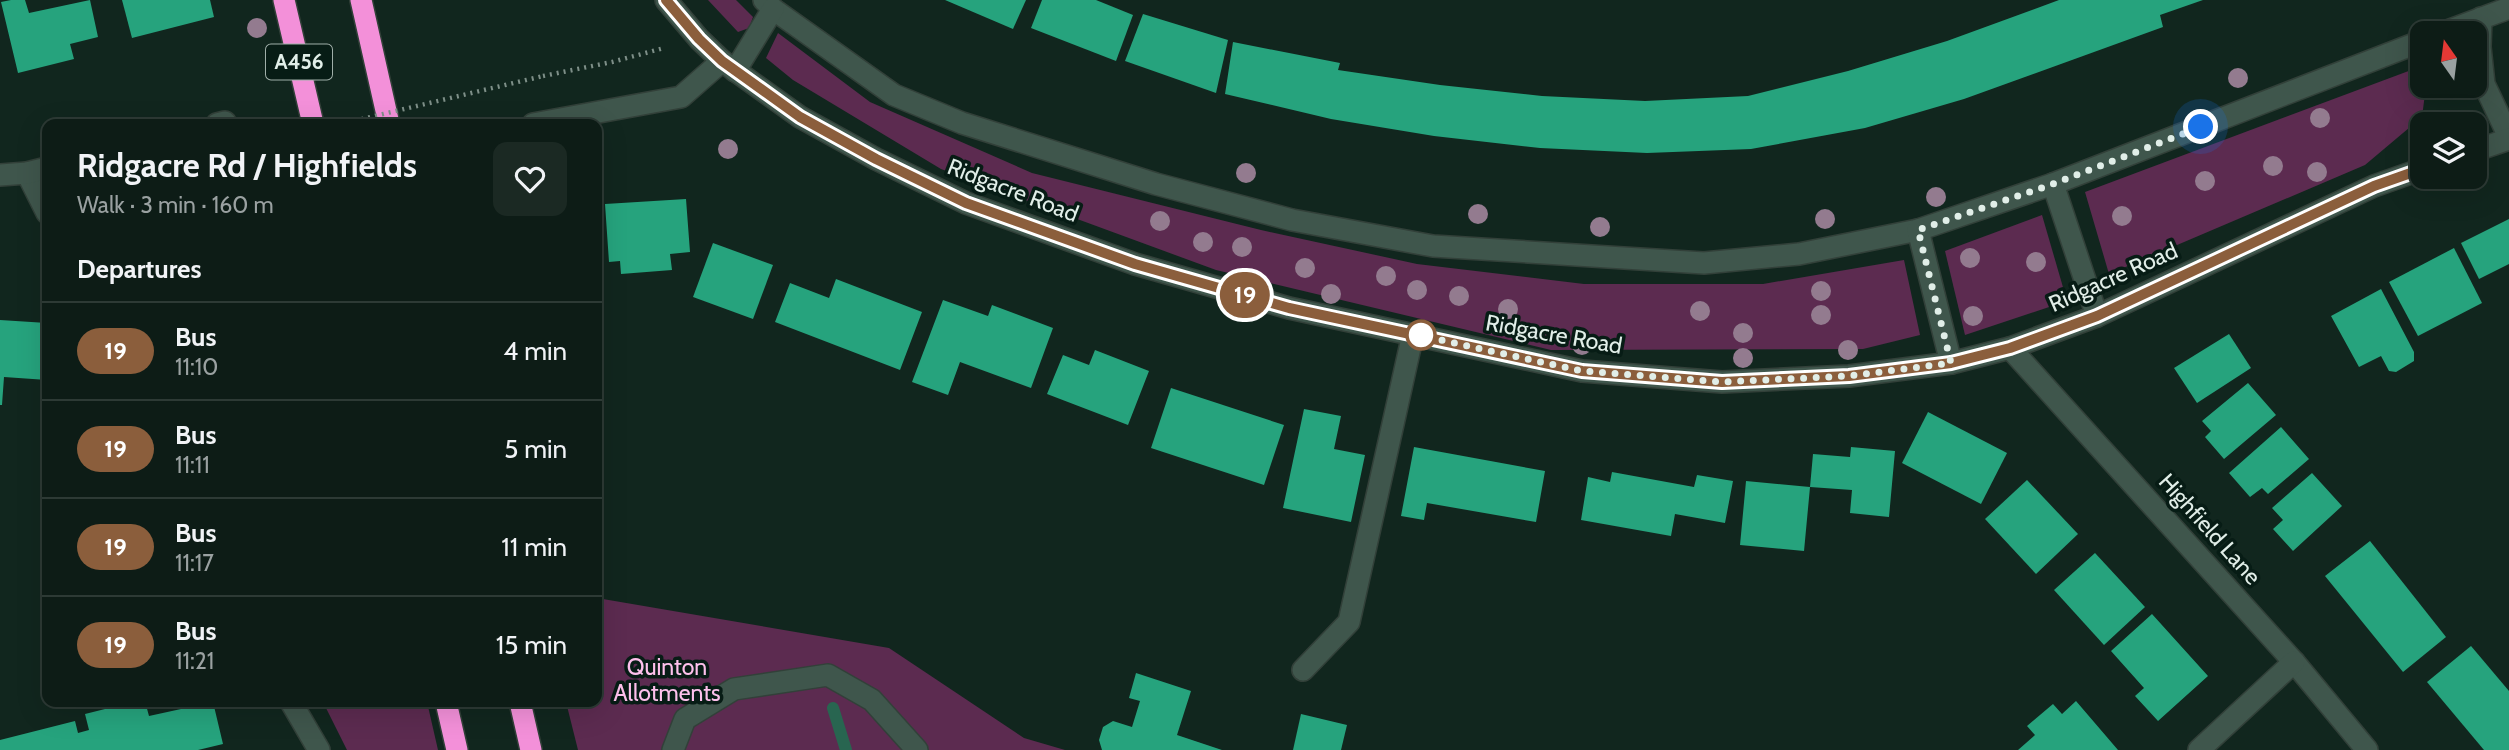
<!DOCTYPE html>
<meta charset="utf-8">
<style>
:root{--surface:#0d1c16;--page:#1b2923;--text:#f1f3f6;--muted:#9aa1a1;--line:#2d3a35}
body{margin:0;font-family:Cabin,sans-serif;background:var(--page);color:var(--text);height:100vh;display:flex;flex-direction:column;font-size:26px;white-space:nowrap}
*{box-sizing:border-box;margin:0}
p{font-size:23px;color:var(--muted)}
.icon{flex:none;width:38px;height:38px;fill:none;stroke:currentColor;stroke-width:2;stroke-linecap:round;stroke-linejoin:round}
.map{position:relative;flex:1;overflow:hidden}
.side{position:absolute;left:42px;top:119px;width:560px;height:588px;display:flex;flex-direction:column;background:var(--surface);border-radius:14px;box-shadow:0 7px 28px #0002,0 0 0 2px var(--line)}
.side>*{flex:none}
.badge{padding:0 14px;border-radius:23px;font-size:24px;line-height:46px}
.needle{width:46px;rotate:346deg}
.buttons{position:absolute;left:2410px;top:21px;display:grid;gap:14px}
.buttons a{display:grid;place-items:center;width:77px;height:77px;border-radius:14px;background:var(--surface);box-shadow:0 7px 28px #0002,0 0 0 2px var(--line);font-size:35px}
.you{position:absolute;width:35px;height:35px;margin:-18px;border:5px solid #fff;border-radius:50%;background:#1a73e8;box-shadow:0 0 0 10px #1a73e833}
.map>.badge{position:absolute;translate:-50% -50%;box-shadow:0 0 0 4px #fff}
h2{padding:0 35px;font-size:26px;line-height:63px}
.round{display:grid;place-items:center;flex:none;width:74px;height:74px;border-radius:14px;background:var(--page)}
.head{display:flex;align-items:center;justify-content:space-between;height:119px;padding:0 35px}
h1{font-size:33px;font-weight:800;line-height:52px}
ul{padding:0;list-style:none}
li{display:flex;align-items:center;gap:21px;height:98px;padding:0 35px;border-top:2px solid var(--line)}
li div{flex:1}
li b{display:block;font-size:26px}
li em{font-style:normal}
li .badge{min-width:77px;font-weight:700;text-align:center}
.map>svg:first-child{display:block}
.green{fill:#5c2b50}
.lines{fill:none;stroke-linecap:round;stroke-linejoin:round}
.stream{stroke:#286550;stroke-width:12}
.building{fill:#26a37d}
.minor-casing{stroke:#324039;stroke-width:24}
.highway-casing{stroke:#324039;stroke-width:24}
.path{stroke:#7e8f88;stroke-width:4.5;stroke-dasharray:2 5;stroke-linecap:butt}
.minor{stroke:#3f564c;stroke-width:21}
.highway{stroke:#f390d9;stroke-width:21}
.path-bridge{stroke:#7e8f88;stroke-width:4.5;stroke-dasharray:2 5;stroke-linecap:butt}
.tree{fill:#937b8f}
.line-casing{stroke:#fff;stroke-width:16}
.line{stroke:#8b5e3c;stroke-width:10}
.walk{stroke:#e1eee8;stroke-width:7;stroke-dasharray:0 12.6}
.stop-dot{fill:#fff;stroke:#8b5e3c;stroke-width:3.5}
.labels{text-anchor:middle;stroke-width:7;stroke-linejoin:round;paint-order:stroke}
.shield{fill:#071c15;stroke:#a0afa9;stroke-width:2}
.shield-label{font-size:21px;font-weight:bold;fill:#e1eee8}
.street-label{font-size:23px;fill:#e1eee8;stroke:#071c15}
.park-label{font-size:23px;fill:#fec0ec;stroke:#071c15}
</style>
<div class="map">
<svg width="2509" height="750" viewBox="0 0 2509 750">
<rect width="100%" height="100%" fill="#11261e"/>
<g class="green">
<path d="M708,0H736L753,17L749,28L738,32Z"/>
<path d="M778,33L870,102L1032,173L1261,230L1417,264L1584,284H1763L1904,260L1920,335L1863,349L1551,350L1216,270L941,169L793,80L766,58Z"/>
<path d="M2422,66V86H2426L2422,117L2365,165L2109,274L2085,192Z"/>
<path d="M2042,215L2067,301L1965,335L1945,251Z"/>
<path d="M597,598L889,648L1024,738L1065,750H578L566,702H597Z"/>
<path d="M323,702H427L438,750H347Z"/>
</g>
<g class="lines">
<path class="stream" d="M833,708L846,750"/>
</g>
<g class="building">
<path d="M11,0H25L29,13L90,0L98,37L70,44L74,59L18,73L1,2Z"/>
<path d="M122,0H210L214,17L132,38Z"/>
<path d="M945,0H1026L1013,29Z"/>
<path d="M1042,0H1096L1133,15L1116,61L1031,28Z"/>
<path d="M2059,0H2203L2160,15L2163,27L1964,99L1865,128L1751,149L1647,153L1540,148L1434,136L1331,119L1225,94L1233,42L1340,63L1338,70L1440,85L1542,96L1645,101L1748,96L1848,71L1947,41Z"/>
<path d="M1143,14L1228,40L1216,93L1125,61Z"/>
<path d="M686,199L690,252L670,254L672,270L621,274L620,261L609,262L605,204Z"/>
<path d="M2509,219V264L2479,279L2461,243Z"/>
<path d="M713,243L773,265L753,319L693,297Z"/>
<path d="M2454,248L2482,303L2418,336L2389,282Z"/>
<path d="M836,279L922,312L900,370L775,322L790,283L829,298Z"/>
<path d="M2381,289L2414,352V361L2396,372L2389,371L2381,356L2359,367L2331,316Z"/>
<path d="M943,300L988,316L992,305L1053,328L1031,388L960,362L948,395L912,382Z"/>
<path d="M0,320L47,323V380L4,377L2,405H0Z"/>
<path d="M2229,334L2251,368L2197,403L2174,368Z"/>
<path d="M1095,350L1149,371L1128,425L1047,394L1063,355L1089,365Z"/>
<path d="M2248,383L2276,415L2224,459L2205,437L2211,431L2202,421Z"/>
<path d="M1171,388L1284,425L1264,485L1151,448Z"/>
<path d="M1304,409L1341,416L1334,449L1365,455L1351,522L1283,508Z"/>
<path d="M1928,412L2007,453L1981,504L1902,463Z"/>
<path d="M2281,427L2309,459L2268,494L2262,488L2250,497L2229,473Z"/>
<path d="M1414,447L1545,471L1536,522L1427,503L1424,520L1401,516Z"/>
<path d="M1851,447L1895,451L1889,517L1850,513L1852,490L1810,487L1813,454L1850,457Z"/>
<path d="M1612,472L1694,487L1697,475L1733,481L1725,523L1675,514L1671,536L1581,520L1588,477L1610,482Z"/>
<path d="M2312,473L2342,506L2293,551L2273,529L2283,520L2272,508Z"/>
<path d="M2027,480L2078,534L2036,574L1985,519Z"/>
<path d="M1746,481L1810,487L1804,551L1740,545Z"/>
<path d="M2370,541L2446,637L2403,672L2325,576Z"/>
<path d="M2095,553L2145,607L2104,645L2054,590Z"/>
<path d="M2152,614L2208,676L2158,721L2135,696L2144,688L2111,651Z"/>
<path d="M2471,646L2509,691V750H2484L2427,682Z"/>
<path d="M1136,673L1191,691L1177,735L1222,750H1102L1099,740L1103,727L1113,721L1132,727L1140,701L1129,698Z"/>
<path d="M2076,701L2118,750H2018L2035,735L2027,726L2053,704L2062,714Z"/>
<path d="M115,702H134L135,708L146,705L149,716L213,702L223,744L198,750H0V740L75,721L78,733L89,730L85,714L113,707Z"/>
<path d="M1301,714L1347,725L1341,750H1293Z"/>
</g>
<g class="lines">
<defs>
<g id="minor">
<path d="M666,0L699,39L722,61L800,117L876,159L966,203L1135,264L1289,308L1582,371L1722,382L1849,376L1951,363L2010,348L2097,316L2374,186L2422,169"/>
<path d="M764,0L773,9L894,95L962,123L1156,184L1292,220L1433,246L1704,263L1799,254L1918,230L2053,184L2422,41"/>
<path d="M2481,18L2480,47L2484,84L2509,137"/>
<path d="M2442,33L2509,8"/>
<path d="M735,71L773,9"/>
<path d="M217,124L225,122"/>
<path d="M533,124L681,97L722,61"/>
<path d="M2474,151L2509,139"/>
<path d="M27,173L47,213"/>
<path d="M0,175L27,173L47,168"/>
<path d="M2053,184L2097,316"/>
<path d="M1918,230L1951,363"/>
<path d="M2010,348L2294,662L2367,750"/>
<path d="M1303,670L1349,622L1413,334"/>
<path d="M291,702L319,750"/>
<path d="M673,750L685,719L734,689L828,675L872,700L917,750"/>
<path d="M2199,750L2294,662"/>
</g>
<g id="highway">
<path d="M284,0L313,124"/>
<path d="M361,0L389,124"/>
<path d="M446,702L457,750"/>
<path d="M520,702L531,750"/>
</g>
</defs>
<use href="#minor" class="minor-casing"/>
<use href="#highway" class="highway-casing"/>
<path class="path" d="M543,76L612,62L664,48"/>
<use href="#minor" class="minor"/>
<use href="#highway" class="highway"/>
<path class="path-bridge" d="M341,124L543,76"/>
</g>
<g class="tree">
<circle cx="257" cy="28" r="10"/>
<circle cx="2238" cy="78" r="10"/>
<circle cx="2320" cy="118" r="10"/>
<circle cx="728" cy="149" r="10"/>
<circle cx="2273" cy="166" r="10"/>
<circle cx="2317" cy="172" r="10"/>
<circle cx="1246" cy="173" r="10"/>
<circle cx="2205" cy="181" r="10"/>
<circle cx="1936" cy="197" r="10"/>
<circle cx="1478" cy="214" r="10"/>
<circle cx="2122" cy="216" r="10"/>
<circle cx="1825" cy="219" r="10"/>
<circle cx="1160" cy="221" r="10"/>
<circle cx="1600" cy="227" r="10"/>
<circle cx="1203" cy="242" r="10"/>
<circle cx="1242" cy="247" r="10"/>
<circle cx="1970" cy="258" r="10"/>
<circle cx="2036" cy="262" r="10"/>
<circle cx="1305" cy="268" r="10"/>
<circle cx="1386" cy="276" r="10"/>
<circle cx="1417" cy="290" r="10"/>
<circle cx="1821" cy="291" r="10"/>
<circle cx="1331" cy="294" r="10"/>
<circle cx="1459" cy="296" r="10"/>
<circle cx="1508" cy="309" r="10"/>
<circle cx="1700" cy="311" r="10"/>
<circle cx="1821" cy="315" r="10"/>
<circle cx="1973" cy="316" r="10"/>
<circle cx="1743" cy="333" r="10"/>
<circle cx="1582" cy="345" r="10"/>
<circle cx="1848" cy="350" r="10"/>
<circle cx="1743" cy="358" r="10"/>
</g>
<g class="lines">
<defs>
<path id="line" d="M666,0L699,39L722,61L800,117L876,159L966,203L1135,264L1289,308L1582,371L1722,382L1849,376L1951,363L2010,348L2097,316L2374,186L2422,169"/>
</defs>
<use href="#line" class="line-casing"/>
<use href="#line" class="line"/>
<path class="walk" d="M1421,335L1413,334L1582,371L1722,382L1849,376L1951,363L1918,230L2053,184L2201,127"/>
</g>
<circle class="stop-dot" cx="1421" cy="335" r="14"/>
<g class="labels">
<rect class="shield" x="266" y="44.5" width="66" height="35" rx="5"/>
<g class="shield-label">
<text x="299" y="69">A456</text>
</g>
<g class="street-label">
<text transform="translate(1013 190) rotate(21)" y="8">Ridgacre Road</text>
<text transform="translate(2113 277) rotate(-24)" y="8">Ridgacre Road</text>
<text transform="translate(1554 334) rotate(10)" y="8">Ridgacre Road</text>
<text transform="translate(2210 529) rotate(48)" y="8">Highfield Lane</text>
</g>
<g class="park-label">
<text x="667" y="675">Quinton<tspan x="667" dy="26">Allotments</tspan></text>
</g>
</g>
</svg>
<div class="buttons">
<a><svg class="needle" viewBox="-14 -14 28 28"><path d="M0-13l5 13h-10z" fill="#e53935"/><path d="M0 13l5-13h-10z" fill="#9aa1a1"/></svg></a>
<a><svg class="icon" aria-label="layers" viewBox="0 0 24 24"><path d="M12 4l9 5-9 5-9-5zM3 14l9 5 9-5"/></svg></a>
</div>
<div class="you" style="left:2201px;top:127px"></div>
<b class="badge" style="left:1245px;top:295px;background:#8b5e3c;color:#fff">19</b>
<section class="side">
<div class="head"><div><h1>Ridgacre Rd / Highfields</h1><p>Walk · 3 min · 160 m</p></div><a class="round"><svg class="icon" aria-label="heart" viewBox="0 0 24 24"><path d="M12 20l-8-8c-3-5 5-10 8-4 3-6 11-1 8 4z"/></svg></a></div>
<h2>Departures</h2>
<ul>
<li><span class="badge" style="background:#8b5e3c;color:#fff">19</span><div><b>Bus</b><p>11:10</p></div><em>4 min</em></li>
<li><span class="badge" style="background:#8b5e3c;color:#fff">19</span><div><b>Bus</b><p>11:11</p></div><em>5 min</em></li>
<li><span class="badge" style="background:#8b5e3c;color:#fff">19</span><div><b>Bus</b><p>11:17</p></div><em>11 min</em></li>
<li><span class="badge" style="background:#8b5e3c;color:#fff">19</span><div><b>Bus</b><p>11:21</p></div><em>15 min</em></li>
</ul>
</section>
</div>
